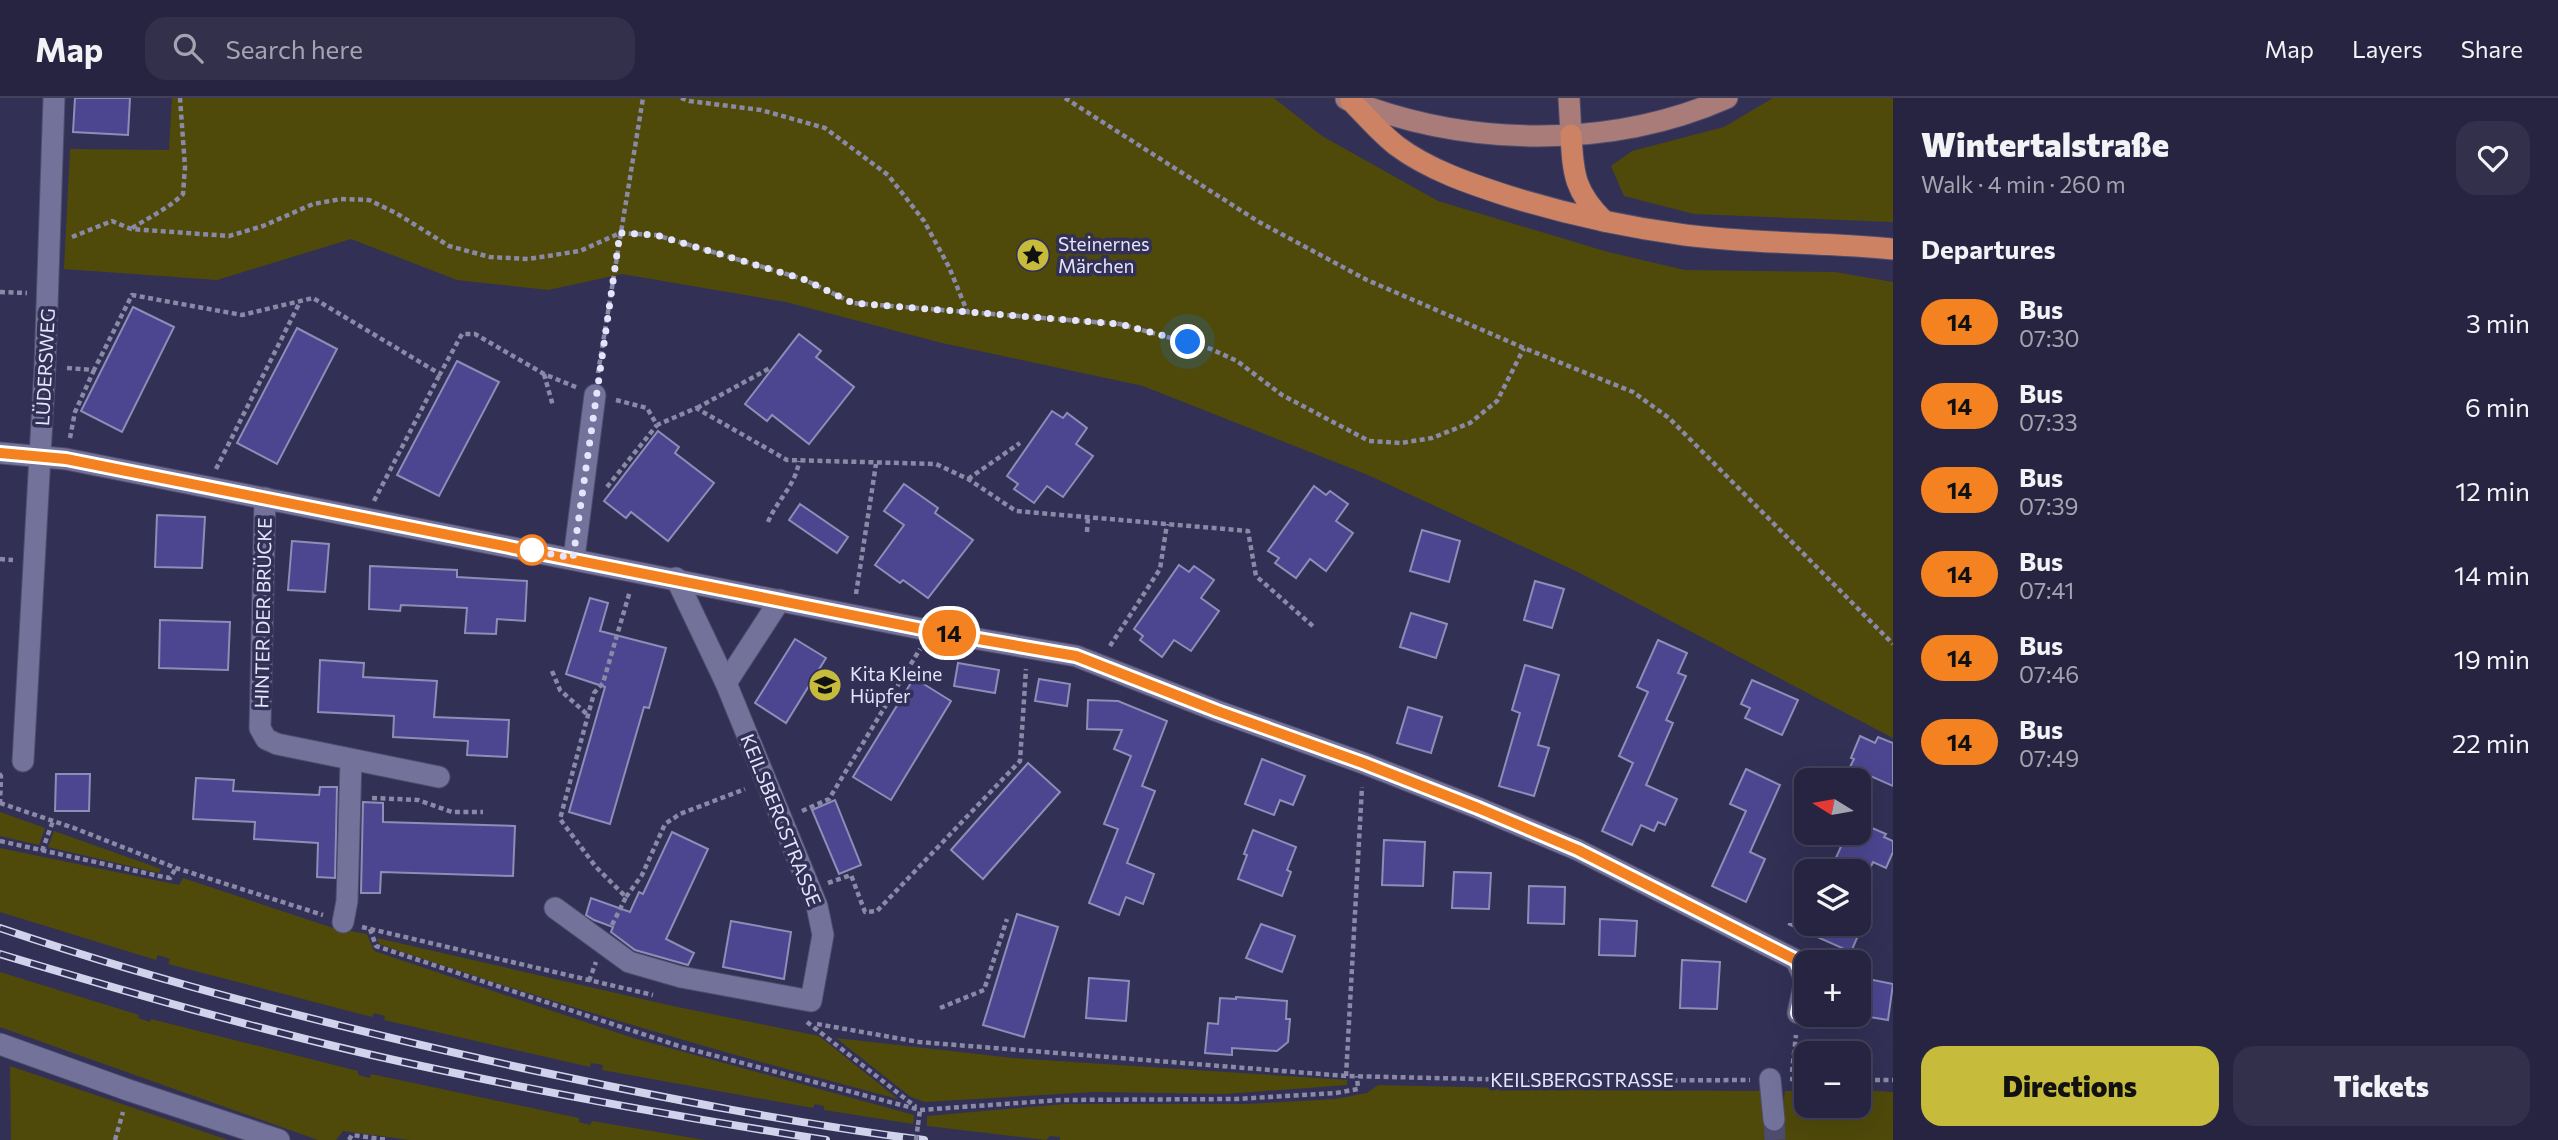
<!DOCTYPE html>
<meta charset="utf-8">
<style>
:root{--surface:#262440;--page:#32304b;--text:#f1f3f6;--muted:#a4a4b1;--line:#424159;--accent:#c7bb3c}
body{margin:0;font-family:Commissioner,sans-serif;background:var(--page);color:var(--text);height:100vh;display:flex;flex-direction:column;font-size:26px;white-space:nowrap}
*{box-sizing:border-box;margin:0}
p{font-size:23px;color:var(--muted)}
.icon{flex:none;width:38px;height:38px;fill:none;stroke:currentColor;stroke-width:2;stroke-linecap:round;stroke-linejoin:round}
.map{position:relative;flex:1;overflow:hidden}
.sheet{display:flex;flex-direction:column;background:var(--surface);width:665px}
.sheet>*{flex:none}
.badge{padding:0 14px;border-radius:23px;font-size:24px;line-height:46px}
.needle{width:46px;rotate:281deg}
.buttons{position:absolute;left:1794px;top:670px;display:grid;gap:14px}
.buttons a{display:grid;place-items:center;width:77px;height:77px;border-radius:14px;background:var(--surface);box-shadow:0 7px 28px #0002,0 0 0 2px var(--line);font-size:35px}
.you{position:absolute;width:35px;height:35px;margin:-18px;border:5px solid #fff;border-radius:50%;background:#1a73e8;box-shadow:0 0 0 10px #1a73e833}
.map>.badge{position:absolute;translate:-50% -50%;box-shadow:0 0 0 4px #fff}
h2{padding:0 28px;font-size:26px;line-height:63px}
.round{display:grid;place-items:center;flex:none;width:74px;height:74px;border-radius:21px;background:var(--page)}
.summary{display:flex;align-items:center;justify-content:space-between;height:119px;padding:0 28px}
h1{font-size:33px;font-weight:800;line-height:52px}
.primary-button{display:flex;gap:14px;margin-top:auto;padding:14px 28px}
.primary-button a{flex:1;height:80px;border-radius:21px;background:var(--accent);color:#111;font-size:28px;font-weight:800;line-height:80px;text-align:center}
.primary-button a+a{background:var(--page);color:var(--text)}
ul{padding:0;list-style:none}
li{display:flex;align-items:center;gap:21px;height:84px;padding:0 28px}
li div{flex:1}
li b{display:block;font-size:26px}
li em{font-style:normal}
li .badge{min-width:77px;font-weight:700;text-align:center}
header{display:flex;align-items:center;gap:42px;box-sizing:border-box;height:98px;padding:0 35px;background:var(--surface);border-bottom:2px solid var(--line)}
header strong{font-size:33px}
nav{display:flex;gap:38px;margin-inline-start:auto;font-size:24px}
.search{width:490px;height:63px;background:var(--page);display:flex;align-items:center;gap:18px;box-sizing:border-box;padding:0 24px;border-radius:21px;color:var(--muted);font-size:26px}
main{display:flex;flex:1;min-height:0}
.map>svg:first-child{display:block}
.green{fill:#4f4a0a}
.building{fill:#4c4691;stroke:#8d8db8;stroke-width:2}
.lines{fill:none;stroke-linecap:round;stroke-linejoin:round}
.minor-tunnel{stroke:#4d4b6e;stroke-width:21;stroke-dasharray:21 10;stroke-linecap:butt}
.minor-casing{stroke:#4f4d6c;stroke-width:23}
.major-casing{stroke:#4f4d6c;stroke-width:23}
.highway-casing{stroke:#4f4d6c;stroke-width:23}
.path{stroke:#8a89a8;stroke-width:4.5;stroke-dasharray:5 3.5;stroke-linecap:butt}
.minor{stroke:#72729b;stroke-width:21}
.major{stroke:#a97c79;stroke-width:21}
.highway{stroke:#cd8363;stroke-width:21}
.rail-casing{stroke:#d1d2eb;stroke-width:8}
.rail{stroke:#323055;stroke-width:5;stroke-dasharray:16;stroke-linecap:butt}
.path-bridge{stroke:#8a89a8;stroke-width:4.5;stroke-dasharray:5 3.5;stroke-linecap:butt}
.line-casing{stroke:#fff;stroke-width:16}
.line{stroke:#f58220;stroke-width:10}
.walk{stroke:#e4e5fd;stroke-width:7;stroke-dasharray:0 12.6}
.stop-dot{fill:#fff;stroke:#f58220;stroke-width:3.5}
.labels{text-anchor:middle;stroke-width:7;stroke-linejoin:round;paint-order:stroke}
.poi-label{font-size:19px;fill:#e4e5fd;stroke:#323055;text-anchor:start}
.street-label{font-size:19px;fill:#e4e5fd;stroke:#323055}
</style>
<header>
<strong>Map</strong>
<div class="search"><svg class="icon" aria-label="search" viewBox="0 0 24 24"><circle cx="10" cy="10" r="6"/><path d="M15 15l6 6"/></svg>Search here</div>
<nav><a>Map</a><a>Layers</a><a>Share</a></nav>
</header>
<main>
<div class="map">
<svg width="1893" height="1042" viewBox="0 0 1893 1042">
<rect width="100%" height="100%" fill="#323055"/>
<g class="green">
<path d="M172,0H1274L1322,38L1438,103L1608,154L1685,172L1835,174L1893,184V640L1578,474L1368,377L1143,288L942,245L786,204L622,176L548,192L457,182L351,141L217,182L64,171L70,51L169,52Z"/>
<path d="M1773,0H1893V124L1694,116L1624,98L1611,68L1632,53L1724,29Z"/>
<path d="M0,714L45,730L39,747L0,738Z"/>
<path d="M54,733L161,771L159,775L48,749Z"/>
<path d="M0,750L179,787L183,780L333,830L367,836L374,853L633,940L914,1017L913,1026L824,1012V1008L815,1006L813,1010L602,972L603,967L591,965L590,969L384,922L385,918L374,915L372,919L168,866L170,861L158,857L156,862L0,814Z"/>
<path d="M377,840L668,907L819,938L898,1001C723,955 550,905 379,846Z"/>
<path d="M0,874L139,917L138,920L150,924L151,921L358,973V977L370,980L371,976L579,1020V1024L590,1027L592,1023L705,1042H410L343,1033L336,1042H318L0,929Z"/>
<path d="M836,940L1013,960L1347,982V987L1225,996L1094,994L925,1004L911,999Z"/>
<path d="M10,968L228,1042H11Z"/>
<path d="M1378,987L1583,992L1763,993L1781,1021L1785,993H1806V1008H1858L1859,992L1893,994V1042H1060V1039L1050,1038L1046,1042L927,1028V1018L1065,1006H1248L1335,1001L1367,995Z"/>
</g>
<g class="building">
<path d="M75,0H130L128,37L73,34Z"/>
<path d="M133,209L174,229L122,334L81,313Z"/>
<path d="M297,230L337,251L277,366L237,345Z"/>
<path d="M799,236L821,253L816,259L854,289L809,346L772,317L767,323L745,306Z"/>
<path d="M457,263L499,284L439,398L397,377Z"/>
<path d="M1052,313L1063,320L1067,315L1087,330L1076,346L1093,358L1063,399L1047,388L1034,405L1014,391L1018,386L1007,378Z"/>
<path d="M658,333L679,349L675,355L714,385L668,443L631,414L626,420L604,403Z"/>
<path d="M904,386L938,410L935,415L973,442L928,500L903,482L900,485L875,467L904,427L884,413Z"/>
<path d="M1314,388L1326,397L1330,393L1348,406L1336,423L1353,435L1326,473L1310,461L1296,480L1275,465L1279,460L1268,453Z"/>
<path d="M800,406L848,439L837,455L789,422Z"/>
<path d="M157,417L205,419L202,470L155,469Z"/>
<path d="M1422,432L1460,443L1449,484L1410,473Z"/>
<path d="M292,443L329,446L325,494L288,492Z"/>
<path d="M1179,467L1189,474L1194,468L1214,482L1201,500L1219,513L1191,553L1174,542L1162,559L1140,542L1143,538L1134,531Z"/>
<path d="M370,468L457,472V479L527,483L525,523L497,521L496,536L465,535L467,510L401,507L400,513L369,511Z"/>
<path d="M1535,483L1564,491L1552,530L1524,522Z"/>
<path d="M590,500L608,505L600,533L666,550L649,610L644,609L610,726L569,714L605,589L566,576Z"/>
<path d="M1411,515L1447,526L1436,560L1400,549Z"/>
<path d="M160,522L230,524L228,572L159,570Z"/>
<path d="M795,541L826,560L786,625L755,605Z"/>
<path d="M1658,542L1687,555L1678,575L1686,578L1666,622L1673,625L1646,687L1677,701L1665,727L1658,724L1654,733L1641,727L1632,747L1602,733L1633,665L1619,658L1648,594L1637,589Z"/>
<path d="M320,562L364,565L363,579L437,583L434,619L509,622L507,659L467,657L468,643L393,639L394,618L318,614Z"/>
<path d="M958,565L999,572L995,595L954,588Z"/>
<path d="M1525,567L1559,577L1538,647L1549,650L1534,698L1499,688L1520,615L1512,612Z"/>
<path d="M914,580L951,603L891,702L853,679Z"/>
<path d="M1039,581L1070,586L1067,608L1035,603Z"/>
<path d="M1752,582L1798,602L1782,637L1745,620L1750,610L1741,606Z"/>
<path d="M1088,602L1118,603L1167,623L1142,688L1155,693L1127,765L1154,776L1143,806L1126,799L1119,817L1089,805L1118,731L1104,726L1131,658L1114,651L1122,632L1087,631Z"/>
<path d="M1408,609L1442,619L1431,655L1397,645Z"/>
<path d="M1860,638L1875,645L1878,639L1893,645V688L1850,669L1854,661L1851,660Z"/>
<path d="M1262,661L1305,678L1293,707L1280,702L1274,717L1245,706Z"/>
<path d="M1028,665L1060,694L983,781L951,752Z"/>
<path d="M1746,671L1780,687L1750,754L1765,761L1746,804L1712,788L1746,713L1730,706Z"/>
<path d="M56,676H90L89,713H55Z"/>
<path d="M196,680L234,682L233,693L319,697L320,689H337L335,780L317,779L318,745L254,741L255,724L193,721Z"/>
<path d="M835,702L861,767L839,776L812,712Z"/>
<path d="M363,704L383,705V724L515,728L513,778L381,774L380,795H361Z"/>
<path d="M1858,724L1886,736L1884,739L1893,743V754L1886,770L1873,764L1867,777L1835,762L1847,735H1858Z"/>
<path d="M1253,732L1296,749L1287,772L1291,774L1282,798L1238,781L1247,757L1244,756Z"/>
<path d="M672,734L708,751L666,841L694,855L688,867L635,852L611,834L613,829L594,822L586,817L591,800L630,814L639,794L643,796Z"/>
<path d="M1384,742L1425,744L1423,788L1382,787Z"/>
<path d="M1454,774L1491,775L1489,811L1452,810Z"/>
<path d="M1529,788L1565,789L1564,826L1528,825Z"/>
<path d="M1017,816L1058,829L1024,939L983,927Z"/>
<path d="M1600,821L1637,823L1635,858L1599,857Z"/>
<path d="M731,823L791,834L784,881L723,869Z"/>
<path d="M1261,826L1295,838L1282,874L1246,860Z"/>
<path d="M1788,826H1863L1851,854Z"/>
<path d="M1682,862L1720,864L1717,911L1680,910Z"/>
<path d="M1858,879L1893,886L1888,922L1858,917Z"/>
<path d="M1089,880L1129,883L1126,923L1086,920Z"/>
<path d="M1236,899L1287,903L1286,921H1290L1288,944L1277,953L1232,950V957L1205,955L1208,925L1218,926L1220,900L1236,901Z"/>
</g>
<g class="lines">
<path class="minor-tunnel" d="M1774,1022L1775,1042"/>
<defs>
<g id="minor">
<path d="M0,355L66,361L932,533L1076,558L1217,613L1363,665L1478,710L1578,752L1796,862L1805,882L1798,915"/>
<path d="M265,400L260,630L266,641L277,646L439,679"/>
<path d="M574,460L595,297"/>
<path d="M726,585L780,502"/>
<path d="M23,663L45,268L54,0"/>
<path d="M555,810L629,864L681,879L811,903L823,837L817,808L726,585L676,480"/>
<path d="M343,824L347,803L351,662"/>
<path d="M0,946L128,992L279,1042"/>
<path d="M1770,981L1774,1022"/>
</g>
<g id="major">
<path d="M1569,0L1571,37"/>
<path d="M1346,1C1465,49 1609,52 1727,0"/>
</g>
<g id="highway">
<path d="M1351,3C1366,18 1380,35 1397,48C1429,72 1471,86 1508,98C1566,116 1625,129 1685,137C1754,146 1824,144 1893,151"/>
<path d="M1571,37C1573,77 1575,94 1604,123"/>
</g>
</defs>
<use href="#minor" class="minor-casing"/>
<use href="#major" class="major-casing"/>
<use href="#highway" class="highway-casing"/>
<g class="path">
<path d="M681,0L689,3L761,12L825,30L888,77L924,123L949,169L967,213"/>
<path d="M1065,0L1259,124L1367,182L1524,250L1633,294L1669,320L1893,546"/>
<path d="M132,130C150,119 169,110 183,96L185,69L180,0"/>
<path d="M72,139L112,123L131,131L229,138L263,128L313,106L341,101L369,102L396,115L449,148L490,159L528,161L580,153L620,135L656,137L803,181L853,205L1120,226L1211,251L1237,263L1282,297L1369,343L1401,345L1432,340L1470,325L1497,303L1524,250"/>
<path d="M0,194L27,195"/>
<path d="M67,270L94,272L132,197L242,217L313,200L440,276L462,236H475L544,276L578,290"/>
<path d="M598,275L643,0"/>
<path d="M544,276L553,308"/>
<path d="M616,302L647,310L657,327L696,310L787,362L936,366L968,381L1016,413L1248,433L1256,478L1315,530"/>
<path d="M697,310L770,270"/>
<path d="M70,340L75,314L94,272"/>
<path d="M216,371L300,204"/>
<path d="M968,381L1020,345"/>
<path d="M607,389L657,327"/>
<path d="M374,403L440,276"/>
<path d="M768,424C777,402 796,387 799,363"/>
<path d="M1087,434L1088,419"/>
<path d="M0,461L13,462"/>
<path d="M856,496L876,366"/>
<path d="M1110,548L1160,471L1167,426"/>
<path d="M552,573L560,592L588,617"/>
<path d="M372,700L418,702L452,714H483"/>
<path d="M0,705L74,730L176,770L323,817"/>
<path d="M0,706L1,677L5,675"/>
<path d="M802,713L829,701L920,551"/>
<path d="M0,743L159,778L170,780L176,770"/>
<path d="M42,753L53,723"/>
<path d="M828,785L851,777L865,814L877,813L1020,663L1026,571"/>
<path d="M626,799L642,777L665,726L680,716L745,691"/>
<path d="M612,827L626,799L596,769L560,721L594,595L603,585L630,493"/>
<path d="M362,829L653,897"/>
<path d="M370,831L376,848L682,949L920,1012L1060,1002L1237,1001L1336,995L1358,991L1357,978"/>
<path d="M589,883L596,864"/>
<path d="M940,910L984,892L1007,821"/>
<path d="M807,924L916,1009"/>
<path d="M817,926L919,944L1346,978L1564,983L1750,982"/>
<path d="M1792,974L1796,937"/>
<path d="M1346,978L1362,689"/>
<path d="M1790,981L1806,982"/>
<path d="M1858,982H1893"/>
<path d="M918,1027L920,1012"/>
<path d="M115,1042L123,1014"/>
<path d="M349,1042L352,1037L388,1042"/>
</g>
<use href="#minor" class="minor"/>
<use href="#major" class="major"/>
<use href="#highway" class="highway"/>
<defs>
<g id="rail">
<path d="M0,830C172,888 350,932 527,971C659,999 791,1025 924,1042"/>
<path d="M0,856C147,900 295,942 445,973C572,1000 698,1022 826,1042"/>
</g>
</defs>
<use href="#rail" class="rail-casing"/>
<use href="#rail" class="rail"/>
<path class="path-bridge" d="M916,1042L918,1027"/>
</g>
<g class="lines">
<defs>
<path id="line" d="M0,355L66,361L932,533L1076,558L1217,613L1363,665L1478,710L1578,752L1796,862L1805,881L1798,915"/>
</defs>
<use href="#line" class="line-casing"/>
<use href="#line" class="line"/>
<path class="walk" d="M532,452H529L573,460L620,135L656,137L803,181L853,205L1120,226L1188,244"/>
</g>
<defs>
<symbol id="sight-disc" viewBox="-11 -11 22 22"><circle r="9.5" fill="#c7bb3c" stroke="#323055"/><path d="M0-6L1.8-2.2L6-1.7L2.9 1.2L3.7 5.4L0 3.3L-3.7 5.4L-2.9 1.2L-6-1.7L-1.8-2.2Z" fill="#111"/></symbol>
<symbol id="school-disc" viewBox="-11 -11 22 22"><circle r="9.5" fill="#c7bb3c" stroke="#323055"/><path d="M0-5L7-2L0 1L-7-2ZM-4 1L0 2.5L4 1V4Q0 6-4 4Z" fill="#111"/></symbol>
</defs>
<g fill-rule="evenodd">
<use href="#sight-disc" x="1014" y="138" width="38" height="38"/>
<use href="#school-disc" x="806" y="568" width="38" height="38"/>
</g>
<circle class="stop-dot" cx="532" cy="452" r="14"/>
<g class="labels">
<g class="poi-label">
<text x="1058" y="153">Steinernes<tspan x="1058" dy="22">Märchen</tspan></text>
<text x="850" y="583">Kita Kleine<tspan x="850" dy="22">Hüpfer</tspan></text>
</g>
<g class="street-label">
<text transform="translate(45 269) rotate(-87)" y="7">LÜDERSWEG</text>
<text transform="translate(263 515) rotate(-89)" y="7">HINTER DER BRÜCKE</text>
<text transform="translate(781 722) rotate(68)" y="7">KEILSBERGSTRASSE</text>
<text x="1582" y="989">KEILSBERGSTRASSE</text>
</g>
</g>
</svg>
<div class="buttons">
<a><svg class="needle" viewBox="-14 -14 28 28"><path d="M0-13l5 13h-10z" fill="#e53935"/><path d="M0 13l5-13h-10z" fill="#a4a4b1"/></svg></a>
<a><svg class="icon" aria-label="layers" viewBox="0 0 24 24"><path d="M12 4l9 5-9 5-9-5zM3 14l9 5 9-5"/></svg></a>
<a>+</a>
<a>−</a>
</div>
<div class="you" style="left:1188px;top:244px"></div>
<b class="badge" style="left:949px;top:535px;background:#f58220;color:#111">14</b>
</div>
<section class="sheet">
<div class="summary"><div><h1>Wintertalstraße</h1><p>Walk · 4 min · 260 m</p></div><a class="round"><svg class="icon" aria-label="heart" viewBox="0 0 24 24"><path d="M12 20l-8-8c-3-5 5-10 8-4 3-6 11-1 8 4z"/></svg></a></div>
<h2>Departures</h2>
<ul>
<li><span class="badge" style="background:#f58220;color:#111">14</span><div><b>Bus</b><p>07:30</p></div><em>3 min</em></li>
<li><span class="badge" style="background:#f58220;color:#111">14</span><div><b>Bus</b><p>07:33</p></div><em>6 min</em></li>
<li><span class="badge" style="background:#f58220;color:#111">14</span><div><b>Bus</b><p>07:39</p></div><em>12 min</em></li>
<li><span class="badge" style="background:#f58220;color:#111">14</span><div><b>Bus</b><p>07:41</p></div><em>14 min</em></li>
<li><span class="badge" style="background:#f58220;color:#111">14</span><div><b>Bus</b><p>07:46</p></div><em>19 min</em></li>
<li><span class="badge" style="background:#f58220;color:#111">14</span><div><b>Bus</b><p>07:49</p></div><em>22 min</em></li>
</ul>
<div class="primary-button"><a>Directions</a><a>Tickets</a></div>
</section>
</main>
